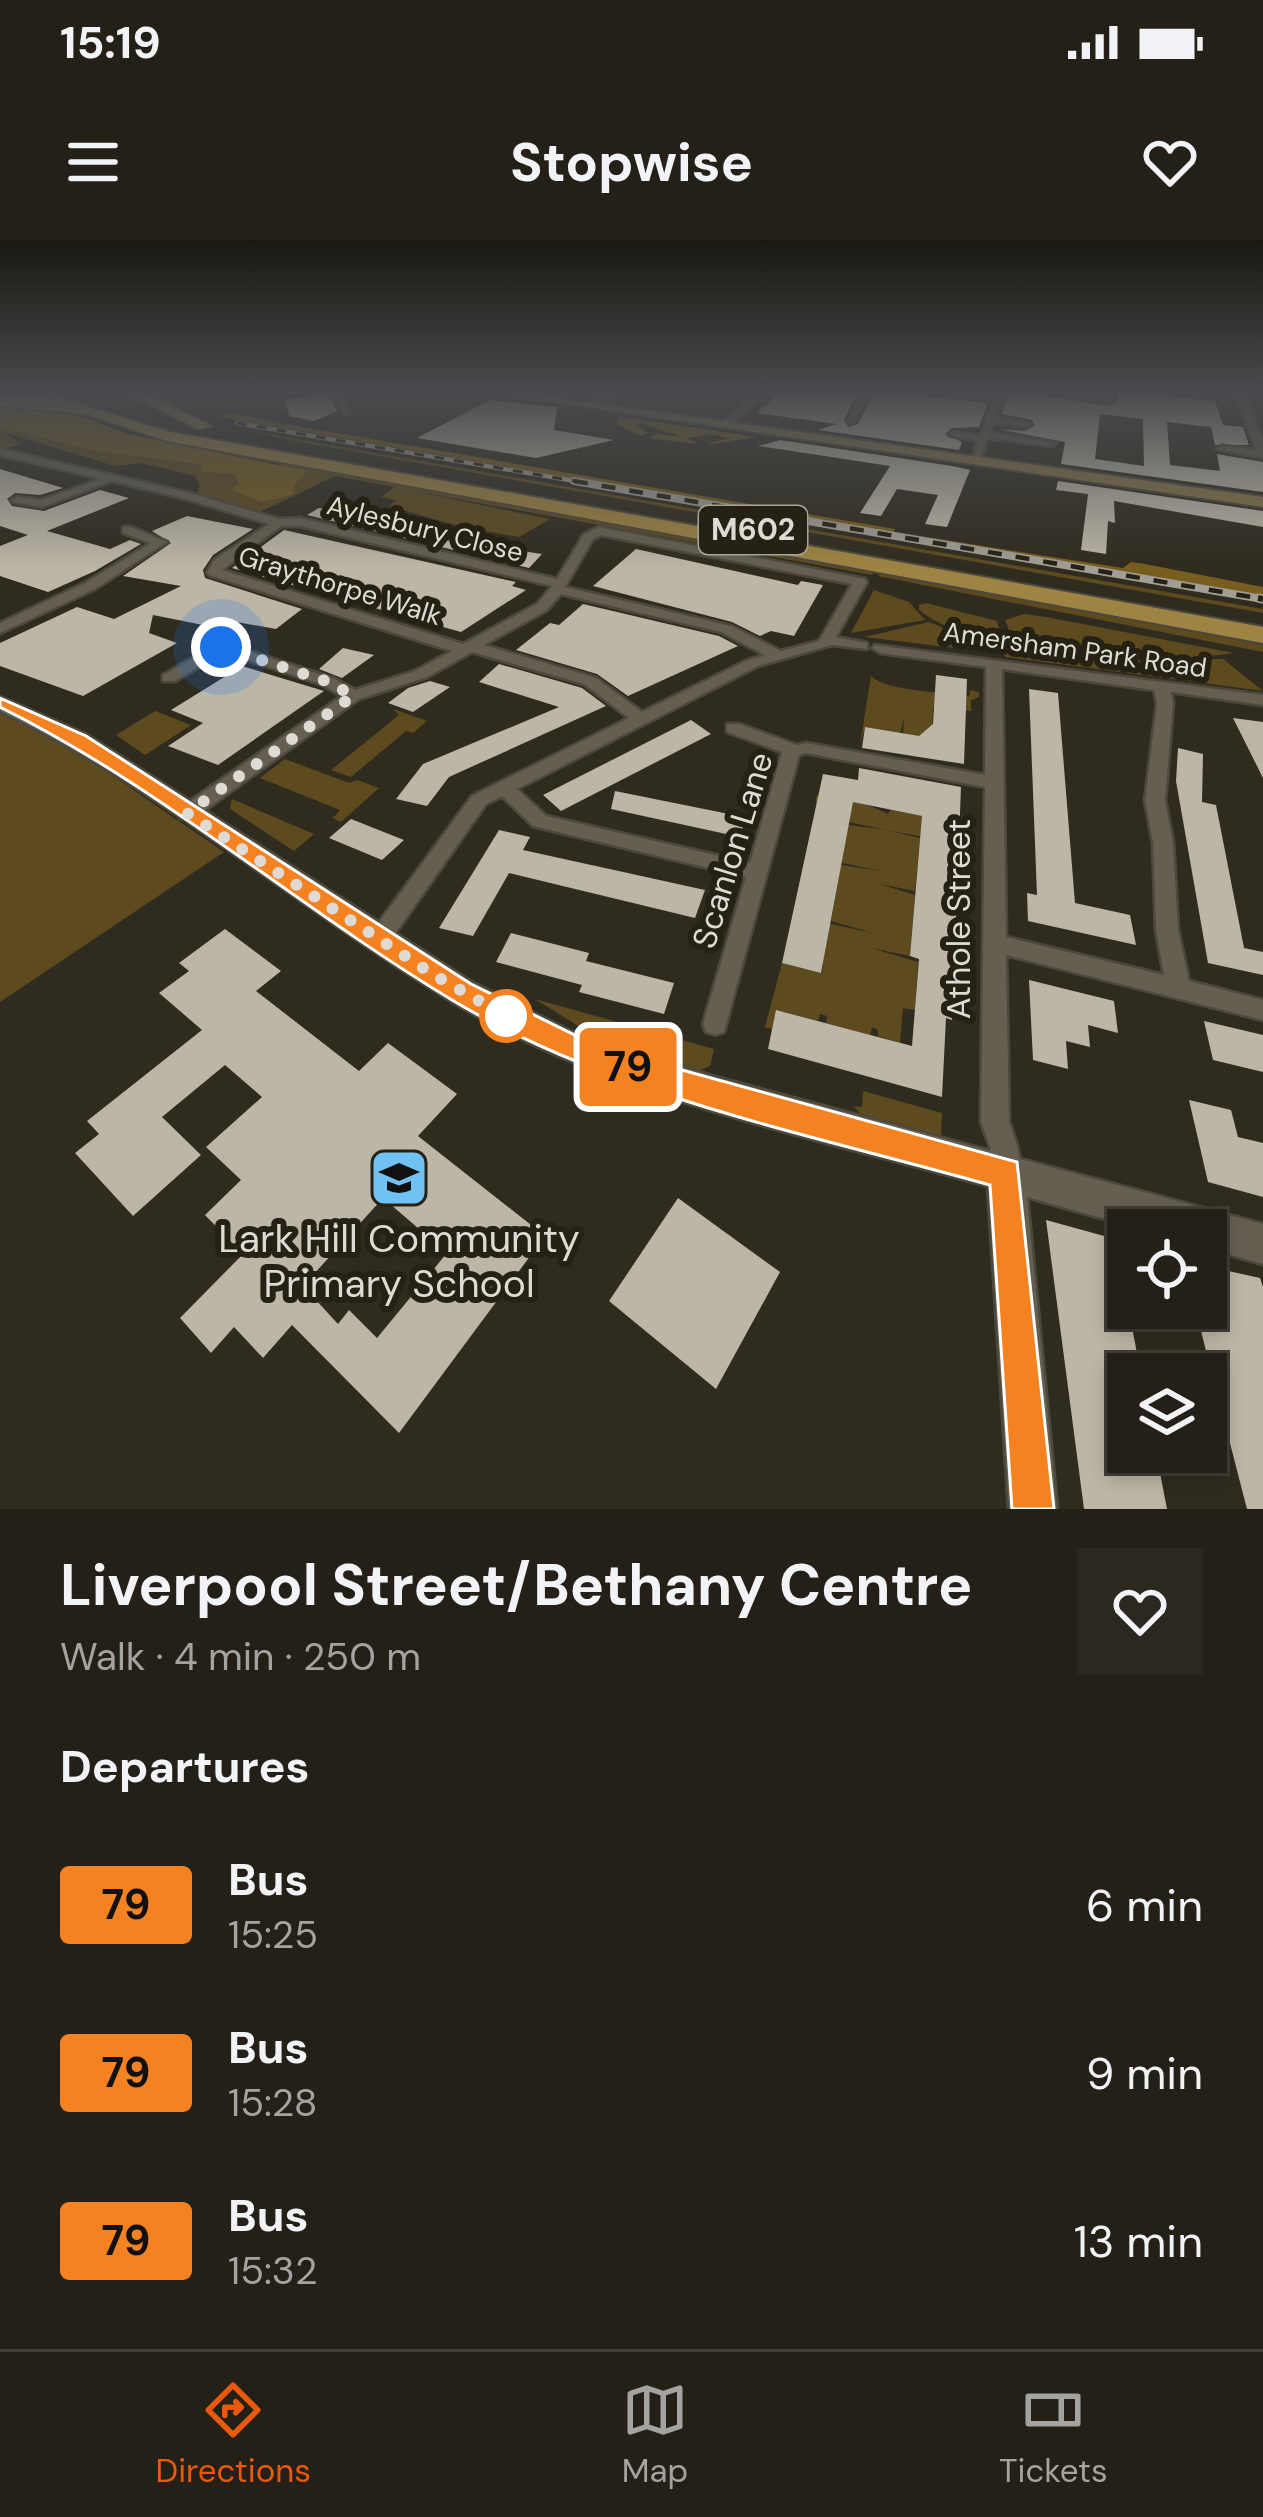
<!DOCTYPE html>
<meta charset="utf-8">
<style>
:root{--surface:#242017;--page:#2c2820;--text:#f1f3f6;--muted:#a3a3a1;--line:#413e36;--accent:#ea580c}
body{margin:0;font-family:"DM Sans",sans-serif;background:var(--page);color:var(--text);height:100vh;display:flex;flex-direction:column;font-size:45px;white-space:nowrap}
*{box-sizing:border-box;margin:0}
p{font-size:39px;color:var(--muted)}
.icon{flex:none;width:66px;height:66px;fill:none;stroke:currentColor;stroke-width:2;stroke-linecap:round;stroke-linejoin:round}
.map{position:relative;height:1269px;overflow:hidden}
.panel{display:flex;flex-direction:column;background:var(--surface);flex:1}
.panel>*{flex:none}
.badge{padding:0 24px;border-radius:9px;font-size:42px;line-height:78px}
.controls{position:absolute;left:1107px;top:969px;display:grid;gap:24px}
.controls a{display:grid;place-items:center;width:120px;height:120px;border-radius:0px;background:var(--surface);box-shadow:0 6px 18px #0003,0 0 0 3px var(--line);font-size:60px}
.you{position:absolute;width:60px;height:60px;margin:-30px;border:9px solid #fff;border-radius:50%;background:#1a73e8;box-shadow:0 0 0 18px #1a73e833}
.map>.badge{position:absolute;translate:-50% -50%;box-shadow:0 0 0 6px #fff}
h2{padding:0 60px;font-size:45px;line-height:108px}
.round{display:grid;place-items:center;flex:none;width:126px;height:126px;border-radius:0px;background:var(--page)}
.summary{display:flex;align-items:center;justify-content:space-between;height:204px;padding:0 60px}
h1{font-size:57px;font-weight:700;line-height:90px}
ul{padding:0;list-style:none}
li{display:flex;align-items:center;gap:36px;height:168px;padding:0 60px}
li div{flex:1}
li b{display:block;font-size:45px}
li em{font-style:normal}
li .badge{min-width:132px;font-weight:700;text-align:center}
.status{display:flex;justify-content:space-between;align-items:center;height:84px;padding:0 60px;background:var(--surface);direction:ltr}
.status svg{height:33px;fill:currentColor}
header{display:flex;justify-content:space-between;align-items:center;height:156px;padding:0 60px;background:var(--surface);font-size:54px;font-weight:700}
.tab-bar{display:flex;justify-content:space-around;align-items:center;height:168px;border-top:3px solid var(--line);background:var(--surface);font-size:33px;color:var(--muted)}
.tab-bar a{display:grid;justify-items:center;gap:6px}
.tab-bar .on{color:var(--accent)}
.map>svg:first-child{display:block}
.green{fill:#5d4b1f}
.forest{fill:#775e1e}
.building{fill:#bcb6a7;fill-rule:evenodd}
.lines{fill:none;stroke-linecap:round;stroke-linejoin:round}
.street-casing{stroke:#4c483d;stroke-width:5}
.secondary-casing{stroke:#4c483d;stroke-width:5}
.primary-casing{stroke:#4c483d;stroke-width:4}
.highway-casing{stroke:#4c483d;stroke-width:4}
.street{fill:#645f51;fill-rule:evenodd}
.secondary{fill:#645f51;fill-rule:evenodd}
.primary{fill:#877548;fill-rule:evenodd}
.highway{fill:#9e8342;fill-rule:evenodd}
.rail-far2-casing{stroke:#a29e95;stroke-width:4.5}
.rail-far1-casing{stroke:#a29e95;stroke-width:8}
.rail-casing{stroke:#a29e95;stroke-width:9}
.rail-far2{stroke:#262115;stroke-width:3;stroke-dasharray:10;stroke-linecap:butt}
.rail-far1{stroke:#262115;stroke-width:4.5;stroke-dasharray:14;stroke-linecap:butt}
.rail{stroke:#262115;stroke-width:6;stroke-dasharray:16;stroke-linecap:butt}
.line{fill:#f58220;stroke:#fff;stroke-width:3}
.walk{stroke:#dfdbd4;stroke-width:12;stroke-dasharray:0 21.6}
.stop-dot{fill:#fff;stroke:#f58220;stroke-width:6}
.labels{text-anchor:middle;stroke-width:12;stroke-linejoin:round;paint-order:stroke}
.far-street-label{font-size:27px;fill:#dfdbd4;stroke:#262115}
.shield{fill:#262115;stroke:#a8a39b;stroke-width:3}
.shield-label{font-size:30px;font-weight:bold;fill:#dfdbd4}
.street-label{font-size:33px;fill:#dfdbd4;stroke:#262115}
.near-poi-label{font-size:39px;fill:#dfdbd4;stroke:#262115}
</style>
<div class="status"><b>15:19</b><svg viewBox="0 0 49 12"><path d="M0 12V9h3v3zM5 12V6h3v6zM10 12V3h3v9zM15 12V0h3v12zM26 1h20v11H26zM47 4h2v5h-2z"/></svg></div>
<header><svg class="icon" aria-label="menu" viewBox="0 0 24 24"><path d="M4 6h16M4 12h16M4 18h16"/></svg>Stopwise<svg class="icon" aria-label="heart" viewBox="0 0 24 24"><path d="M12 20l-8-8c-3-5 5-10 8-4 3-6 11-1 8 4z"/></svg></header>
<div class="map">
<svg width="1263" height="1269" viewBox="0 0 1263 1269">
<rect width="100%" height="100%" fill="#302b1f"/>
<g class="green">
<path d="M0,188L96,211L202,225L203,232L234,234L239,243L233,250L280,224L254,219L296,224L873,332L872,335L408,250L550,279L519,297L462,287L389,266L396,260L381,257L395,247L335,236L260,272L204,257L197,253L200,246L195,236L142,223L115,226L3,192L21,204L0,210Z"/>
<path d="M251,191L1263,369V373L294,201Z"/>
<path d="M880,333L1263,405V412L878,336Z"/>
<path d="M874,350L909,362L925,380L851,393Z"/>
<path d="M926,363L997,381L999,388C972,399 942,388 919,370V365Z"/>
<path d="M1024,374L1046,377L1234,413C1172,422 1068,418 1010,393L1005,380Z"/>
<path d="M929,382L985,405L988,412L864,397Z"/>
<path d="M1007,398L1118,418L1120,432L1006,417L995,406Z"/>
<path d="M1124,419H1223L1263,451L1127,433Z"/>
<path d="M871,436C885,451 944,452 969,456L970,450L979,452V457L971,460V471L933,467L932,495L939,520L902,514L904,479L900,493L865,487L860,505Z"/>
<path d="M393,469L427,481L413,493L406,491L351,537L331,530L399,475Z"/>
<path d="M155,471L191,485L145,515L116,495Z"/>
<path d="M0,472L53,495L224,612L0,762Z"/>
<path d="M285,519L349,543L357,540L379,548L341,582L333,578L340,570L260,538Z"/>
<path d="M816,556L868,561V565L888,574L891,570L959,583L960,578L967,580L966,603L962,604L886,590L920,598L915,651L879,644L915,655L910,716L871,708L918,722L915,770L903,768L900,803L878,796V790L872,787L870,795L826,783L827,776L820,774L818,781L777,770L772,789L765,787L782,723L822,733L827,683L873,693L831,681L841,625L881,631L838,622L849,585L886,590L816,575Z"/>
<path d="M232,559L314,594L294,611L230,569Z"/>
<path d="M535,759L714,809L710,826L698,831L607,804Z"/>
<path d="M863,851L942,873L941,898L862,877L854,866L862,867Z"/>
</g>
<g class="forest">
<path d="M0,167L74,174L128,194L307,231L294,245L293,255L261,262L232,250L239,243L234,234L201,232L202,225L96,211L0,188Z"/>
<path d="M230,173L296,186L895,289L893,294L219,177Z"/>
<path d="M618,177H622L757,197L712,204L708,203L731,198L708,194L688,198L697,204L649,198L656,194L683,197L640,183L636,185L649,193L640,196L617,184Z"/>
<path d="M907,294L1123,328L1131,322L1145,324L1263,347V358Z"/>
</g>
<g class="building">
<path d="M782,151H858L844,180L848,187L858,184L875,151L988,163L979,187L952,188L945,194L962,202L959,210L818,190L837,184L757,173Z"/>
<path d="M1009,151H1036L1039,155L1109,166L1117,163L1118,151L1215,161L1223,185L1243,187L1249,205H1215L1211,187L1167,182L1170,225L1220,231L1217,214L1263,222V252L1061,224L1065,202L997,189L1025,191L1035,185L1032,180L1002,174ZM1100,174L1143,179L1144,226L1095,219Z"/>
<path d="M327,152L337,171L314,181L289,176L285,160Z"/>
<path d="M490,160L557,167L554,190L614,200L536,218L417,198Z"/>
<path d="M780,200L952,226L970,230L947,287L925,284L938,255L897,249L881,276L860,273L890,226L758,206Z"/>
<path d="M0,229L63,248L40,255L15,253L7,259L12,266L44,271L100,250L129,258L47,291L110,309L130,300L141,304L95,331L48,352L0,336V306L28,295L0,286Z"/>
<path d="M1058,241L1263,271V287L1114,261L1115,283L1108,281L1106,314L1081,310L1088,254L1056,250Z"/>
<path d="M319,268L398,279L390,285L451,295L445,300L542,314L529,328L307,275Z"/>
<path d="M187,276L253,289L213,315L203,330L205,338L302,369L276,389L220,379L208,386L153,375L149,393L177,403L83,456L0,426V403L77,367L114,379L181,346L123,336L171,303L152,291Z"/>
<path d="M284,290L516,342L512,346L526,350L461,392L232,328Z"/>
<path d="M636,309L798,345L801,341L823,345L794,396L771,391L760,396L732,382L593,346Z"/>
<path d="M583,364L719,396L738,406L628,456L597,434L516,410L550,383L559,385Z"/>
<path d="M343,408L374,415L342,438L319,429Z"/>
<path d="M499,424L582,448L606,466L449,537L427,566L396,559L423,524L559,467L479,442Z"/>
<path d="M242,426L324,451L218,525L168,506L203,483L171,470Z"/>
<path d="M936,435L967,439L964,524L862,508L865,487L919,496L933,484Z"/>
<path d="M430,441L450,447L413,472L388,463L408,448Z"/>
<path d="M1029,449L1058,453L1075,663L1130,675L1136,705L1028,681L1027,653L1037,655Z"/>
<path d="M1233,478L1263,482V538Z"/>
<path d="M691,480L711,494L561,571L543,555Z"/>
<path d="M1178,508L1203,514L1202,562L1216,565L1244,708L1263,712V735L1208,723L1176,541Z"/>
<path d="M859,528L961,547L952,780L946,778L942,857L768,809L776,770L912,806L919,719L910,716L922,576L853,562L821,733L782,723L823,534L858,540Z"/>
<path d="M615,551L719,572L746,578L740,597L611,569Z"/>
<path d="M351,579L404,600L382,620L329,598Z"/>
<path d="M499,590L530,597L523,610L705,650L695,678L509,633L473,696L439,688Z"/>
<path d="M225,689L281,731L256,751L359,831L388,803L457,854L418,896L545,996L399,1193L292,1085L263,1118L234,1087L211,1113L180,1078L243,1014L205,975L241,940L206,907L262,857L225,825L162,877L201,915L133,976L75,913L99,894L87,881L202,790L159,753L189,731L179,723ZM383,958L447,1013L377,1098L349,1070L338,1084L303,1046Z"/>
<path d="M511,693L589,713L586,721L674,743L664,774L579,752L582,745L496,722Z"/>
<path d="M1029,740L1114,761L1118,793L1088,785L1090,807L1066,801L1068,829L1033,820Z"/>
<path d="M1204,781L1263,795V832L1213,820Z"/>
<path d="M1189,860L1231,870L1238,897L1263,903V957L1208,942Z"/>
<path d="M678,958L780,1032L716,1149L609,1061Z"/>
<path d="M1046,980L1115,999L1141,1134H1128V1212H1156L1167,1269H1084Z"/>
<path d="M1206,1026L1260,1038L1263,1047V1269H1247L1195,1068H1206Z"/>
</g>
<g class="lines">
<defs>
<g id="street">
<path d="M253,151H314L310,154Z"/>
<path d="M331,151H339L350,173H344Z"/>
<path d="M609,151H619L594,168H588V164Z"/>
<path d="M863,151H871L854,182H848Z"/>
<path d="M890,151L996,154L997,151H1005L996,178L1031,184L1026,187L994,183L990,193L1056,203L1051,206L988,198L980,221L971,223L978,201L949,195L954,192L980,196L994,159Z"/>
<path d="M1040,151L1106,156V151H1114V159L1110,162Z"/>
<path d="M1235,151H1243L1263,202V218L1217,209L1222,206L1256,210Z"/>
<path d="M752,158L759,160L728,187H722V183Z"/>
<path d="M0,209L190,253L279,279L300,278L557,339L584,294L599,287L865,339L867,342L836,397L867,403V409L832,405L758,426L517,549L546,576L750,623L782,512L727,492V484H739L797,505L806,503L985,535L986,427L880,413L872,408L875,405L1263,455V465L1171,452L1173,463L1165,560L1173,603L1178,690L1189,741L1263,760V780L1006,715L1009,882C1016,902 1025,923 1016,943L1006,947L996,943L990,907L981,882L985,547L806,513L799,515L724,792L715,795L706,792L703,784L746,637L533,586L502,556L486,564L387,705H371L368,699L371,693L472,556L629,478L584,444L472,412L427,437L359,459L194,578H180L177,573L180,568L342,456L323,445L223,412L175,441H163V435L221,402L335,439L355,450L415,431L452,411L209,335L207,332L215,319L269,284L183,258L112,241L42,267L13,262L11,260L17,257L41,260L101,239L0,215ZM281,286H300L552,346L537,364L463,404L222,330ZM601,295L852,344L819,401L781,411L731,386L565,347L593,299ZM561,354L721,392L765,415L748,420L642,472L596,438L484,405L547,370ZM1002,429L1154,450L1157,463L1145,560L1153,603L1156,690L1164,735L1006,697Z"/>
<path d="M123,287H131L167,302L95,349L0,393V383L85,343L151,303L123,293Z"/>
</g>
<path id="secondary" d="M0,457L87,495L473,743L578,795L715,837L1263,984V1024L1206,1008V990H1144L1027,957L1057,1269H1009L988,946C811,896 608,857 450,760C298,668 161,548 0,471Z"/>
<path id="primary" d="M478,151H510L1263,257V267Z"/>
<g id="highway">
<path d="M122,151H141L212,186L198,189Z"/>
<path d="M57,157L170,192L1263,387V403L167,201L86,174L0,166V158Z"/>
</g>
</defs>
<use href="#street" class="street-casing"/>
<use href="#secondary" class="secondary-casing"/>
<use href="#primary" class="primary-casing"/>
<use href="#highway" class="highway-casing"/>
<use href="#street" class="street"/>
<use href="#secondary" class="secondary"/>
<use href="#primary" class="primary"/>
<use href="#highway" class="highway"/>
<defs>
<g id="rail-far2">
<path d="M37,151L64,156"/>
<path d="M237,183L592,244"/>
</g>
<path id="rail-far1" d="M574,241L1263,359"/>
<path id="rail" d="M1258,358L1263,359"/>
</defs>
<use href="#rail-far2" class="rail-far2-casing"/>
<use href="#rail-far1" class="rail-far1-casing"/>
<use href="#rail" class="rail-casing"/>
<use href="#rail-far2" class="rail-far2"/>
<use href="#rail-far1" class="rail-far1"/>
<use href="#rail" class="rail"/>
</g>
<linearGradient id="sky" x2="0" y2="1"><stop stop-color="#1a1811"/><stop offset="0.46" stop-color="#484a4d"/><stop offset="1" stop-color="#484a4d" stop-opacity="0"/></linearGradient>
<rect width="1263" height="329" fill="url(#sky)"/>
<path class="line" d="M0,458L86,496L471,744L579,797L649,821L1017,922L1054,1269H1012L990,945C810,894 614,857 452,760C296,666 158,545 0,467Z"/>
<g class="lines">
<path class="walk" d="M221,407L329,442L353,456L187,573L434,735L513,780L506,776"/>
</g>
<defs>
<symbol id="school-square" viewBox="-11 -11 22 22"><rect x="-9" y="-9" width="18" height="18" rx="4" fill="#70c2f4" stroke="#262115"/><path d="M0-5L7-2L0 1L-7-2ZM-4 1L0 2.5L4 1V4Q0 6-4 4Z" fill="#111"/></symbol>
</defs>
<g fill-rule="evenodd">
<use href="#school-square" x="366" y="905" width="66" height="66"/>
</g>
<circle class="stop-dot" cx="506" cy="776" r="24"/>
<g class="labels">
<g class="far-street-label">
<text transform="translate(425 289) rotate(14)" y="9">Aylesbury Close</text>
<text transform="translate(340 346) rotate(17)" y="9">Graythorpe Walk</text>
<text transform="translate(1075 410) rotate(8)" y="9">Amersham Park Road</text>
</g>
<rect class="shield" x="699" y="266" width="108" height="48" rx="9"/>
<g class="shield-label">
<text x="753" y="300">M602</text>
</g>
<g class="street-label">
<text transform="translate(732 610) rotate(-73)" y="12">Scanlon Lane</text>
<text transform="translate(958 679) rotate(-90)" y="12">Athole Street</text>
</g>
<g class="near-poi-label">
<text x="399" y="1012">Lark Hill Community<tspan x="399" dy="45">Primary School</tspan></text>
</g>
</g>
</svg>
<div class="controls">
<a><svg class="icon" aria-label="locate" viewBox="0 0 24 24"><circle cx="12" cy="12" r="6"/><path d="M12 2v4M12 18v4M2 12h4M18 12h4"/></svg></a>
<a><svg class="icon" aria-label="layers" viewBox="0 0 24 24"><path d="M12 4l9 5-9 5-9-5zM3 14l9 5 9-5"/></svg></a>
</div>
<div class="you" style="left:221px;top:407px"></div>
<b class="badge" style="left:628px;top:827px;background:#f58220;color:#111">79</b>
</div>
<section class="panel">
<div class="summary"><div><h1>Liverpool Street/Bethany Centre</h1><p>Walk · 4 min · 250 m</p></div><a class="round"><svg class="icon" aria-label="heart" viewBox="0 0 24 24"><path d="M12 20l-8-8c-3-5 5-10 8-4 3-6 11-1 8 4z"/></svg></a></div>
<h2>Departures</h2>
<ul>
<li><span class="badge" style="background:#f58220;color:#111">79</span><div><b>Bus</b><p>15:25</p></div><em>6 min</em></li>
<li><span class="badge" style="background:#f58220;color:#111">79</span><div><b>Bus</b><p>15:28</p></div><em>9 min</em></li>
<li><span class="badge" style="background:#f58220;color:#111">79</span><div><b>Bus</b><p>15:32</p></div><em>13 min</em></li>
</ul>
</section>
<nav class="tab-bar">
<a class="on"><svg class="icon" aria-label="directions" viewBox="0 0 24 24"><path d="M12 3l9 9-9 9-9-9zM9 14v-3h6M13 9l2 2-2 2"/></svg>Directions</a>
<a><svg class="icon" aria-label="map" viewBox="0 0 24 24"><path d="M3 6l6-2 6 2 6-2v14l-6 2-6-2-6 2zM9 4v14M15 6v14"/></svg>Map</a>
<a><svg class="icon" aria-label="tickets" viewBox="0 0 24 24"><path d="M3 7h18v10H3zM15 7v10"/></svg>Tickets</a>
</nav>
